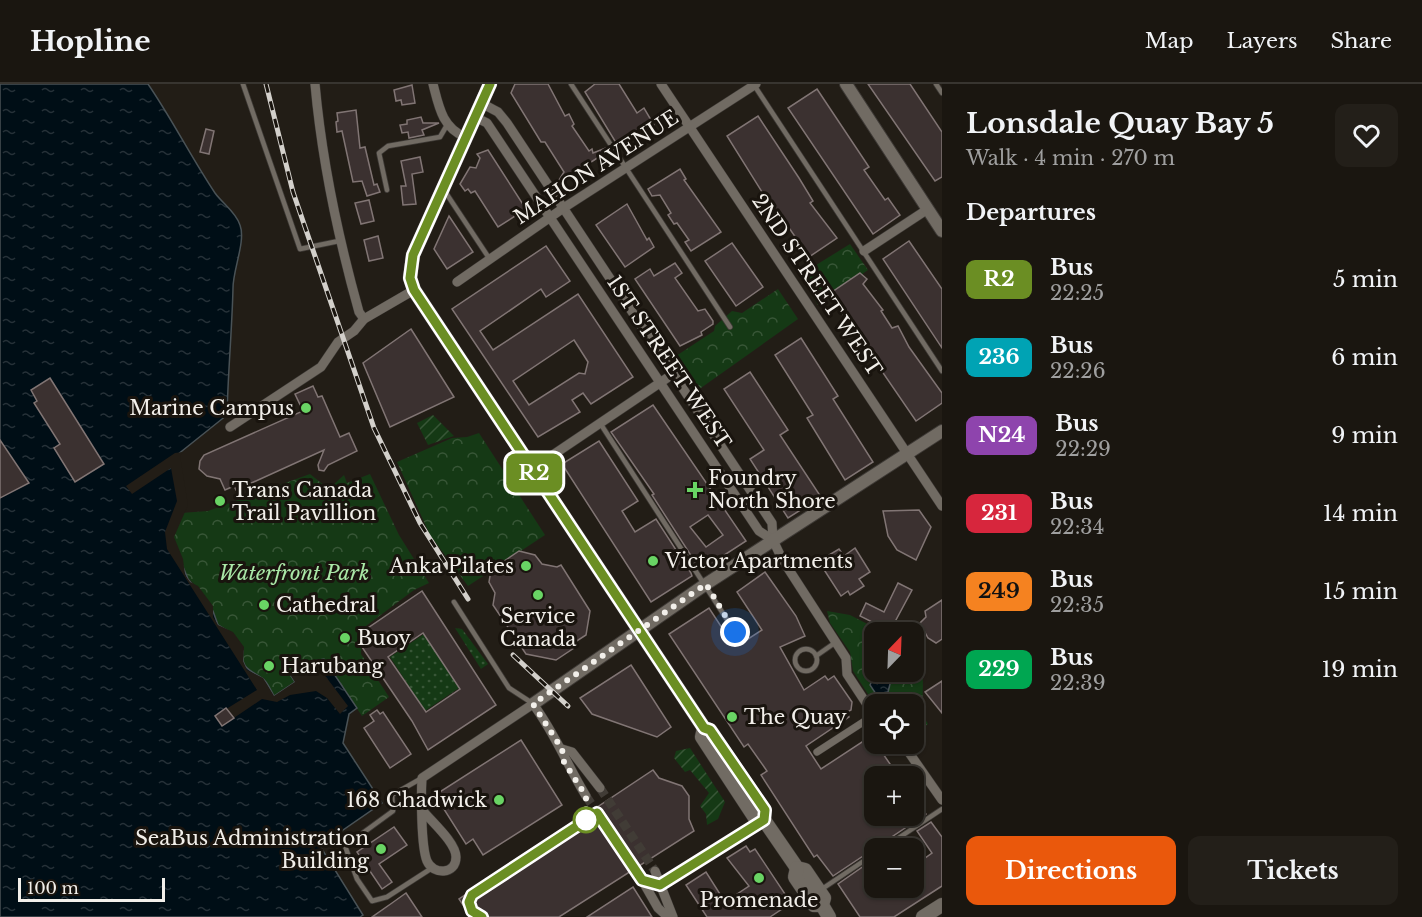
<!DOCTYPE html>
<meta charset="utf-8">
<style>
:root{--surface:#1a1610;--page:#231f19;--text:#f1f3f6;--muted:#9f9f9f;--line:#383530;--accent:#ea580c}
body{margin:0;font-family:"Libre Baskerville",serif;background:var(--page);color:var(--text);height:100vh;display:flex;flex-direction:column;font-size:22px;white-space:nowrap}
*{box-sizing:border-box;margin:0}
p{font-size:20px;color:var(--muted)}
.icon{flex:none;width:33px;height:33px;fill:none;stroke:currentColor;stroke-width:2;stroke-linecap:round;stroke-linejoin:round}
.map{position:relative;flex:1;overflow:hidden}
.details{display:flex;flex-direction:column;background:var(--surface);width:480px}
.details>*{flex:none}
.badge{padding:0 12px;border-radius:9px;font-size:21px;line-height:39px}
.needle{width:39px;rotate:23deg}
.controls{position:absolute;left:864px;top:538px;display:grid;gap:12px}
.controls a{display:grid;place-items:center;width:60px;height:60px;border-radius:12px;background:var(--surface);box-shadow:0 2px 4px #0004,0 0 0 2px var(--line);font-size:30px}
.scale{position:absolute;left:18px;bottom:15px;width:147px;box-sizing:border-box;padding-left:6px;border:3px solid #f2efea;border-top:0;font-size:16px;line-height:21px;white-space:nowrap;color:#f2efea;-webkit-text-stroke:4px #19140e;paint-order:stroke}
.you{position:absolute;width:30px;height:30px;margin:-15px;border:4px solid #fff;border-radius:50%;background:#1a73e8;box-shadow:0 0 0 9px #1a73e833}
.map>.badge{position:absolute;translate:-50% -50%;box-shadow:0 0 0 3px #fff}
h2{padding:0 24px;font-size:22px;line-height:54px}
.round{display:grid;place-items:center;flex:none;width:63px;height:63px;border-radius:12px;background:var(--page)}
.summary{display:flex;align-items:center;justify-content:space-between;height:102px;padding:0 24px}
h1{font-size:28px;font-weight:800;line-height:45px}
.primary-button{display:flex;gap:12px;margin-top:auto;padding:12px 24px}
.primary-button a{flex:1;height:69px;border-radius:12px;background:var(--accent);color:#fff;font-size:24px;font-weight:800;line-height:69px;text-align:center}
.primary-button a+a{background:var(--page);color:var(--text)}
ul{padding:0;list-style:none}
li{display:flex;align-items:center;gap:18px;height:78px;padding:0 24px}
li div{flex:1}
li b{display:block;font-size:22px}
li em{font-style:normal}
li .badge{min-width:66px;font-weight:700;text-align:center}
header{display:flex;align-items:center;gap:36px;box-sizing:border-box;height:84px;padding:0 30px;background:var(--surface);border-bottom:2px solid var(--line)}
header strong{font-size:28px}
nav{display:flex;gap:33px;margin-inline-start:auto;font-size:21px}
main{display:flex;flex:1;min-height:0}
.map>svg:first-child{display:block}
.grass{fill:url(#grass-dots)}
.park{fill:url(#park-crowns)}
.garden{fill:url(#garden-furrows)}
.water{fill:url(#water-ripples);stroke:#495256;stroke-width:1.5}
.pier{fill:#221d16}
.building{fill:#3b3130;stroke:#817574;stroke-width:1.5;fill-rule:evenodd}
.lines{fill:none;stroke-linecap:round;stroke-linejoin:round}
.minor-tunnel{stroke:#413c36;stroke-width:9;stroke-dasharray:9 4.5;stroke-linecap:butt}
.service-casing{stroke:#3e3a36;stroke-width:6}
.pedestrian-casing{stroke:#3e3a36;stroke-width:8}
.minor-casing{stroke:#3e3a36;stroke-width:10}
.tertiary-casing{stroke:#3e3a36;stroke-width:14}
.secondary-casing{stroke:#3e3a36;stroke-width:15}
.service{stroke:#716b63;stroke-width:4.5}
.pedestrian{stroke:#716b63;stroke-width:7}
.minor{stroke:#716b63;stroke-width:9}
.tertiary{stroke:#716b63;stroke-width:12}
.secondary{stroke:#716b63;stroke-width:14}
.rail-casing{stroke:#d3d0cb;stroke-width:5}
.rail{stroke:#19140e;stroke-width:3;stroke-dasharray:9;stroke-linecap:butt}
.line-casing{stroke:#fff;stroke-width:14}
.line{stroke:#6b8e23;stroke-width:9}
.walk{stroke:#f2efea;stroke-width:6;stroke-dasharray:0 10.8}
.poi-dot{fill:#69d464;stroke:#19140e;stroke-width:2}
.stop-dot{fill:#fff;stroke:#6b8e23;stroke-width:3}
.labels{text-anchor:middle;stroke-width:6;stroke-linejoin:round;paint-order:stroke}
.street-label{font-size:20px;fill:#f2efea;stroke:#19140e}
.poi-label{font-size:20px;fill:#f2efea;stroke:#19140e;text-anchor:start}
.park-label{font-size:20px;font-style:italic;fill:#aae8a7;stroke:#19140e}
</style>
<header>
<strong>Hopline</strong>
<nav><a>Map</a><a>Layers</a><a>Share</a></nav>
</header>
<main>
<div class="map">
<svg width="942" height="833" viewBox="0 0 942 833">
<defs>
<pattern id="grass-dots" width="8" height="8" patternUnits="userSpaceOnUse" patternTransform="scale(1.5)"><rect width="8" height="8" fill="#153915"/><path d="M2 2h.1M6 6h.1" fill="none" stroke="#385637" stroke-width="1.8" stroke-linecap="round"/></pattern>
<pattern id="park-crowns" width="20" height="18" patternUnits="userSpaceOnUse" patternTransform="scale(1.5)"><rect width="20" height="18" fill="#153915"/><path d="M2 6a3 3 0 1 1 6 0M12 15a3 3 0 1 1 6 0" fill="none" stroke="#385637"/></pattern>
<pattern id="garden-furrows" width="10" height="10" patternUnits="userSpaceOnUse" patternTransform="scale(1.5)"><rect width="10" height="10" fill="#153915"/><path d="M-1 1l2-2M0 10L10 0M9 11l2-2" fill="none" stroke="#385637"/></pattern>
<pattern id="water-ripples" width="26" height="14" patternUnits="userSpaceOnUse" patternTransform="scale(1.5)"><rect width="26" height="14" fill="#000e16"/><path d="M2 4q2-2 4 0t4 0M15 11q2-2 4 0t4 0" fill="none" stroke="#263138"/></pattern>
</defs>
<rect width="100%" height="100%" fill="#221d16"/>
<g class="grass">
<path d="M455,544L462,545L488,580L481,585Z"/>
<path d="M424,550L459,604L425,627L390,573Z"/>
</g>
<g class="park">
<path d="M850,160L868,186L818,221L800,191Z"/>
<path d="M778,205L798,235L698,306L676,272L714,247L715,242L732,227L742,229Z"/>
<path d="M479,349L545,451L468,502L430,451L397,378L452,354L467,353Z"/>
<path d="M310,390L325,402L333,401L344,391L347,399L370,390L399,451L429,499L414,506L362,545L361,570L389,613L362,632L323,575L291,592L295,597L274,612L263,594L247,586L243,577V567L228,547L218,541L194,500L185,491L171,453L181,429L208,427Z"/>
<path d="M827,527L850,531L885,549H874V588H914V570C932,593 915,619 928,640L914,650V621H875L853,587L850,568L830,539Z"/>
</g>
<g class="garden">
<path d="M433,331L454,352L428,361L417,339Z"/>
<path d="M690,664L725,718L718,735L707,741L706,730L700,722L709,709L690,686L685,688L674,674L676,667Z"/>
</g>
<g class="water">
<path d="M0,0H148C172,35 191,73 215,109C222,119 236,128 240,141C246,157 233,185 233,204C232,246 228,288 227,331L177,371L185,412L171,453L188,495L213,527L218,541L228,547L243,567C240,585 251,586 262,594C267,597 271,607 274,612L295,598L291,592L314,577L324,575L357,624L349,630L343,659L382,719L320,762L363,831L360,833H0Z"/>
<path d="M874,559L872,584L883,594L893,588L888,608L876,610L870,601L872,597L876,599L864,576L870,570L869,563Z"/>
</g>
<path class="pier" d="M183,368L180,372L188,421L174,453L183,475L185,491L190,498L198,502L213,522V533L218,541L233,548L244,563L243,577L247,586L263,594L274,612L295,598L291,592L314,577L348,622L340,630L327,614L316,607L290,611L277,618L262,615L222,642L215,632L257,606L167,465L165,448L177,417L171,384L132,410L126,402L175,369Z"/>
<g class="building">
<path d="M515,0H548L565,32L569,30L574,40L572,42L589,67L592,65L593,69L606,64L608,67L556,101L564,88L545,58H541L511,9Z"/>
<path d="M595,0H619L637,29L644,24L654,41L618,62L585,8Z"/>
<path d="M868,0H910L942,48V93L935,97Z"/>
<path d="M412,1L415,19L402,21L401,16L396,17L394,6Z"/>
<path d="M817,5L869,83L864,86L885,116L888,114L900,131L873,150L788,24Z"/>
<path d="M356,26L360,64L365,63L374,101L377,100L380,108L367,112L362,97L353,98L342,47L337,48L336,38L338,37L337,29Z"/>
<path d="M758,32L799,94L813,117L810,119L837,154L806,175L800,166L803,164L785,138L782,140L727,52Z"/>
<path d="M421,33L423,39H439L422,46L424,51L409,54L408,48L402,49L400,41L407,40V36Z"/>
<path d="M206,45L214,47L209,70L200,68Z"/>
<path d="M488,66L526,125L498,143L475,107L471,109L468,105L465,107L460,100L470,83L476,84L480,74L477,70Z"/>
<path d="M420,73L423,88L412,90L416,120L403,121L401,102H406L401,77Z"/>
<path d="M680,85L686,95L684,96L721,148L691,167L685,158L689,156L677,139L674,140L668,131L671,129L660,111L652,112L648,105Z"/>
<path d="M369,116L374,137L361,140L355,119Z"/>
<path d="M627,120L647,156L649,154L654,163L625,183L596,141Z"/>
<path d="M449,132L473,168L447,185L434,165Z"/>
<path d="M378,152L383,174L369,177L364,156Z"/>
<path d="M909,157L942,205V264L883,175Z"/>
<path d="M732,159L763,203L736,222L705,177Z"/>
<path d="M546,162L570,197L546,213L541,205L480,247L493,266L578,210L633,293L591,320L583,309L572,316L580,328L538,353L452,225ZM574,256L588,278L585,290L579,289L529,321L513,297Z"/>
<path d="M675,179L682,189L675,194L698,227L705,225L713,237V240L701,248L702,251L680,262L635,195L650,185L654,192Z"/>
<path d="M860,189L867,195L863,200L883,226L881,227L892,244L898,242L909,263L942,309V319L916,337L879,283L882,281L872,267L870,269L831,213L834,211L832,208Z"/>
<path d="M411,245L454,313L390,343L363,279Z"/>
<path d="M801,254L838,312L833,315L873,378L845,396L807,334L813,331L775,271Z"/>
<path d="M750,288L788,346L780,351L821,413L788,434L750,375L764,366L724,305Z"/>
<path d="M50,294L104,380L75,398L54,364L60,360L34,319L37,317L31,306Z"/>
<path d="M313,302L318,313L322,312L340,353L349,349L357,367L328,381L324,387L319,386L318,381L324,366L236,406L234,402L225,406L220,395L207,392L199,385L200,377L204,371L303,327L295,310Z"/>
<path d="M653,321L746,457L706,483L705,481L699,484L652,411L654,410L611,348ZM708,431L723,451L706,463L690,443Z"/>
<path d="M0,356L29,399L0,414Z"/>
<path d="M599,357L638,417L622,427L635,448L656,435L691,489L692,492L651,518L562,380Z"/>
<path d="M919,426L931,443L916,476L897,466L888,452L883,427Z"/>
<path d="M855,464L870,488L859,495L864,502L850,511L848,507L841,512L821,481L827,478L824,474L839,465L844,472Z"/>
<path d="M519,467L535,471L542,480L557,483L561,481L590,527L586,551L575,558L577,562L556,576L526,570L493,521L495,509L489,498L491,486Z"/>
<path d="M765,488L796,532L805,552L780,563L804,606L825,592L828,596L834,592L852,618L851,626L847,628L849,633L806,662L821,685L868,654L876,667L879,664L899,693H874V732H914V726L920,722L926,730L833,792L817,771L814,773L761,691L767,687L748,660L744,663L669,550L709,524L728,553L731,550L737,552L739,548L745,557L762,546L737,508Z"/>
<path d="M898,499L912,506L890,547L860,532L866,519L884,528Z"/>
<path d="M422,507L496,621L428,666L412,637L362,563L365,546ZM423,549L460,605L426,628L388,573Z"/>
<path d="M942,516V555L936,559L928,554L920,539L926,533L925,527Z"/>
<path d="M631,581L671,643L657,653L592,630L580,614Z"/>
<path d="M942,597V629L925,608Z"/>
<path d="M226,624L234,634L222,642L215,632Z"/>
<path d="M377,626L380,630L383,628L411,670L390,684L364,644L374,637L370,631Z"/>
<path d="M521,656L562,721L483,771L473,755L466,760L435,711Z"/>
<path d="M653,686L659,694L682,702L689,712V735L694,747L559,833H471L459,815Z"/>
<path d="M931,738L942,753V802L894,833H860L838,800L874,775V804H914V782L932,769L917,747Z"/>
<path d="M394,743L407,761L379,780L392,798L382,805L357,768Z"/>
<path d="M746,762L750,768L755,765L791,819L770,833H707L686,801L706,788L725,818L749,802L727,774Z"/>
<path d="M633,803L652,833H587Z"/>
<path d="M406,809L422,833H372L392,819Z"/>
</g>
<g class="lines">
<g class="minor-tunnel">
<path d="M600,704L655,787"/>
<path d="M586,712L642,796"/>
</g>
<defs>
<g id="service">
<path d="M243,0L300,165L339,157"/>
<path d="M571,0L730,243"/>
<path d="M936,0L942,9"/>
<path d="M754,1L942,287"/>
<path d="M387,106L379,69L388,62L440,53L447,41"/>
<path d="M444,106L489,174"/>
<path d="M600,339L735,548"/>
<path d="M454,518L509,604L532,619"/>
<circle cx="806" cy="576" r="11"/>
<path d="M816,572L836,558"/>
<path d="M422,694L392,711L393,727L345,762L357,795L372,817L387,813L432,784"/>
<path d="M882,765L942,725"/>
<path d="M822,805L874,770"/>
</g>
<g id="pedestrian">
<path d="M888,621L893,617"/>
<path d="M817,668L871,633"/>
</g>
<g id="minor">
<path d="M315,0C322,78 338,153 359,228L364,235"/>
<path d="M433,0C439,23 442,43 465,53"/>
<path d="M661,0L942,422"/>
<path d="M481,19L498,28L507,39L772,439L773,456L782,475L846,574L847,590L874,631"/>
<path d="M475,33L487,39L759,447L773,456"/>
<path d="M864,167L928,125"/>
<path d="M457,198L565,123L756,0"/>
<path d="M230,343L321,283L338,258L354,247L364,235L414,206"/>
<path d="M532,385L673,290"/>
<path d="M903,660L942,716"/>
<path d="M562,665L572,668L600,704"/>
<path d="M424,728C433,739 456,759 456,773C456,791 433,791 427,777C421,763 421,710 422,694L533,620C555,649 567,681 586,712"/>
<path d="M655,787L673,833"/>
<path d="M642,796L658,824L668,833"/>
<path d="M660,801L764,736"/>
</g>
<g id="tertiary">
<path d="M846,0L942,147"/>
<path d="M533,620L706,500L942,347"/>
</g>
<g id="secondary">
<path d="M490,0L413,171L410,194L414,206L704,644L710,646L764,726V736L797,784L805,786L824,814L822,821L829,833"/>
<path d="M704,644L702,653L755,734L764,736"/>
<path d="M797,784L795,793L814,821H822"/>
<path d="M923,833L942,821"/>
</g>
</defs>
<use href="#service" class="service-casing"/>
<use href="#pedestrian" class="pedestrian-casing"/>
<use href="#minor" class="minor-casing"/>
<use href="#tertiary" class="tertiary-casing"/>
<use href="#secondary" class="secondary-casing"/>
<use href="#service" class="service"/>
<use href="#pedestrian" class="pedestrian"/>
<use href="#minor" class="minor"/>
<use href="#tertiary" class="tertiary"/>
<use href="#secondary" class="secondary"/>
<defs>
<g id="rail">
<path d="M266,0L293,108L374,344L420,439L468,515"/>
<path d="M513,571L568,622"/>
</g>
</defs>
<use href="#rail" class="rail-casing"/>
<use href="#rail" class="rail"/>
</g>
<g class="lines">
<defs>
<path id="line" d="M482,833L472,827L469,818L472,811L597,729L642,796L660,801L764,736L765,726L710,646L704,644L414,206L410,194L413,171L490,0"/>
</defs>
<use href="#line" class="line-casing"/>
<use href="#line" class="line"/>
<path class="walk" d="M586,736V712L564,678L562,665L533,620L706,500L735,548"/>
</g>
<g class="poi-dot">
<circle cx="306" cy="324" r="6"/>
<path d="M692 397h6v6h6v6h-6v6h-6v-6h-6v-6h6z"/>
<circle cx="220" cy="417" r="6"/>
<circle cx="653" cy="477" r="6"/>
<circle cx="526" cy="482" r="6"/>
<circle cx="538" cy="511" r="6"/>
<circle cx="264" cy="521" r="6"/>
<circle cx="345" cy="554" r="6"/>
<circle cx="269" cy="582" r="6"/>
<circle cx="732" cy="633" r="6"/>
<circle cx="499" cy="716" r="6"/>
<circle cx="381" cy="765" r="6"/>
<circle cx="759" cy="794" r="6"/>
</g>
<circle class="stop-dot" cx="586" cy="736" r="12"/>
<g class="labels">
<g class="street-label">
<text transform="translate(596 83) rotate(-33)" y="7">MAHON AVENUE</text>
<text transform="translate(817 201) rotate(56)" y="7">2ND STREET WEST</text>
<text transform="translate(669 278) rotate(56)" y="7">1ST STREET WEST</text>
</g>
<g class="poi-label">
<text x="294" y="331" text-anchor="end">Marine Campus</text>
<text x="708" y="401">Foundry<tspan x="708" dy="23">North Shore</tspan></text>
<text x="232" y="413">Trans Canada<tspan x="232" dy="23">Trail Pavillion</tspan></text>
<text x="665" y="484">Victor Apartments</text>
<text x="514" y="489" text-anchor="end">Anka Pilates</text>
<text x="276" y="528">Cathedral</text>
<text x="538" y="539" text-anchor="middle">Service<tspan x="538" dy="23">Canada</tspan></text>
<text x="357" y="561">Buoy</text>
<text x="281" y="589">Harubang</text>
<text x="744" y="640">The Quay</text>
<text x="487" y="723" text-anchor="end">168 Chadwick</text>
<text x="369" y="761" text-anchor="end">SeaBus Administration<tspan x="369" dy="23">Building</tspan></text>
<text x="759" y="823" text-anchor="middle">Promenade</text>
</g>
<g class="park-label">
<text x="294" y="496">Waterfront Park</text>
</g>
</g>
</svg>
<div class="controls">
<a><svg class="needle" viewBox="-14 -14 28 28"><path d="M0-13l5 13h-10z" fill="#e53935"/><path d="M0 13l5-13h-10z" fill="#9f9f9f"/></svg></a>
<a><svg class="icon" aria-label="locate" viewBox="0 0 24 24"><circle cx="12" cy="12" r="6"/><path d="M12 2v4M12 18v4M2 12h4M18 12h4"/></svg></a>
<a>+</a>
<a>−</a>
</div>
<div class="scale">100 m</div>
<div class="you" style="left:735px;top:548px"></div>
<b class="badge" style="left:534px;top:389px;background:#6b8e23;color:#fff">R2</b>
</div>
<section class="details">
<div class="summary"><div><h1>Lonsdale Quay Bay 5</h1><p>Walk · 4 min · 270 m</p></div><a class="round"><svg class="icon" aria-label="heart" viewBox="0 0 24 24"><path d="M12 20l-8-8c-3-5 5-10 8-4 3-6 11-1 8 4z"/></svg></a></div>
<h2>Departures</h2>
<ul>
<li><span class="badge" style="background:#6b8e23;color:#fff">R2</span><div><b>Bus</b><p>22:25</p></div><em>5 min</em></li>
<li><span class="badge" style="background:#00a3b4;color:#fff">236</span><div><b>Bus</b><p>22:26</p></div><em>6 min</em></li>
<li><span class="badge" style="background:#8e44ad;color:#fff">N24</span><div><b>Bus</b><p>22:29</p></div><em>9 min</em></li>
<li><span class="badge" style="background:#d7263d;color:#fff">231</span><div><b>Bus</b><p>22:34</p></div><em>14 min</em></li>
<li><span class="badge" style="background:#f58220;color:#111">249</span><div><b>Bus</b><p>22:35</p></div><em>15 min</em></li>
<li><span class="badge" style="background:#00a651;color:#fff">229</span><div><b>Bus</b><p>22:39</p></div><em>19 min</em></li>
</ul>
<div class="primary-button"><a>Directions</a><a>Tickets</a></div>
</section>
</main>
